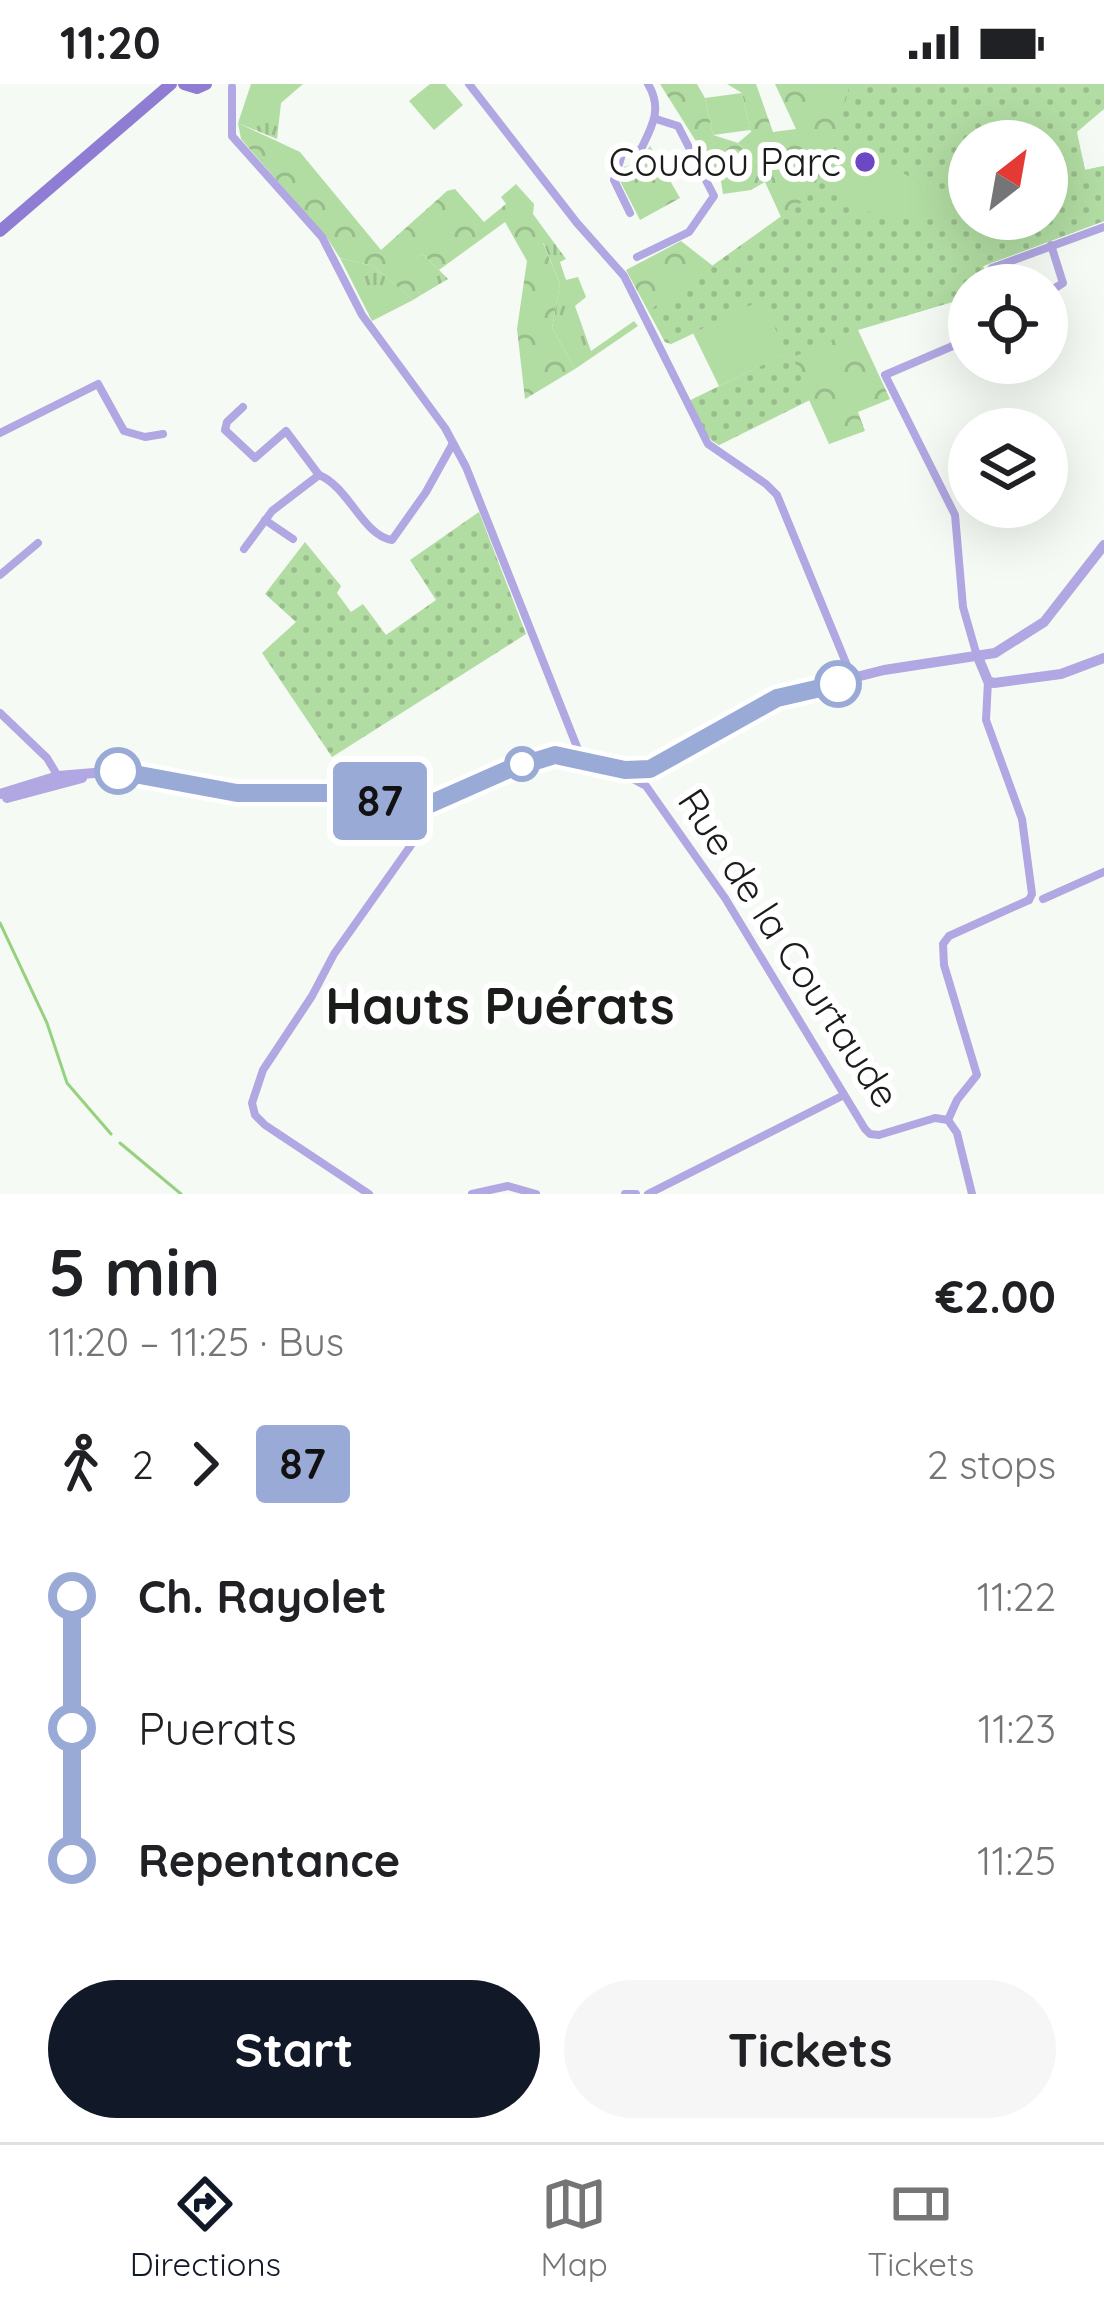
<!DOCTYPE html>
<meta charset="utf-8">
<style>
:root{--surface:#fff;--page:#f6f6f6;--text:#202124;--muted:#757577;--line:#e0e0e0;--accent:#111827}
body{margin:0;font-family:Quicksand,sans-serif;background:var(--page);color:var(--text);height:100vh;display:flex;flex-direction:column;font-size:45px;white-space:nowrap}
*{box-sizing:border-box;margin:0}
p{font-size:39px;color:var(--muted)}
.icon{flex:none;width:66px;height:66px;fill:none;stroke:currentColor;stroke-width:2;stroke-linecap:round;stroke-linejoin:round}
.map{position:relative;height:1110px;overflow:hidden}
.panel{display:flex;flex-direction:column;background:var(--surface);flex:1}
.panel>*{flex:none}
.badge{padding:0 24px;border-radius:9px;font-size:42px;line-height:78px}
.needle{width:78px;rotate:31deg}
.controls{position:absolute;left:948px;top:36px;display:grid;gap:24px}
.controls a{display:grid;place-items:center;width:120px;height:120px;border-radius:50%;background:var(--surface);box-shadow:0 12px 48px #0002;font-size:60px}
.map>.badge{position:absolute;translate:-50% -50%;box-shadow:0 0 0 6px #fff}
.legs{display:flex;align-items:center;gap:18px;height:132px;padding:0 48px;font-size:39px}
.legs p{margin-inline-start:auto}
.head{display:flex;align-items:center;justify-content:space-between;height:204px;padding:0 48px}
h1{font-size:66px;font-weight:700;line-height:90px}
.button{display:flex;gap:24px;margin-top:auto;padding:24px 48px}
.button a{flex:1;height:138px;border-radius:72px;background:var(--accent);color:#fff;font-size:48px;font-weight:700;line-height:138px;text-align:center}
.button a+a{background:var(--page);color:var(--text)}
ul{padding:0 48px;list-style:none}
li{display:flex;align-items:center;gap:42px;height:132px;font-size:45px}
li i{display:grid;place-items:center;width:18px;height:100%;margin:0 15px;background:currentColor}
li i::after{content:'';width:30px;height:30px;margin:-15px;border:9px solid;border-radius:50%;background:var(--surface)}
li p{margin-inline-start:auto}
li:first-child i{background:linear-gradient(#0000 50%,currentColor 0)}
li:last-child i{background:linear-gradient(currentColor 50%,#0000 0)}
.status{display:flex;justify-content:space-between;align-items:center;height:84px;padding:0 60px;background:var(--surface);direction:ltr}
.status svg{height:33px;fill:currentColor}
.tab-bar{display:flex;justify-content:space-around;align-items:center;height:168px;border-top:3px solid var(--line);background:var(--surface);font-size:33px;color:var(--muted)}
.tab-bar a{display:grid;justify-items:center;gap:6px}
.tab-bar .on{color:var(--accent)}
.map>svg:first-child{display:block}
.grass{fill:url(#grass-tufts)}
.forest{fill:url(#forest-crowns)}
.park{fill:url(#park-dots);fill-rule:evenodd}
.pitch{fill:#b1dca2}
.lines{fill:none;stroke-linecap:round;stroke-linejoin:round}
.stream{stroke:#95d17f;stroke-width:3}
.minor{stroke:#b1a7e2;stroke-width:8}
.tertiary{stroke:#b1a7e2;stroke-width:10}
.secondary{stroke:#8f7dd3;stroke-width:12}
.line-1-casing{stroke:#fff;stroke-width:27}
.line-1{stroke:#9aaad7;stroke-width:18}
.poi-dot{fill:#6c49c2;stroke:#fff;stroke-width:4.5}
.stop-1-dot{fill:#fff;stroke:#9aaad7;stroke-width:6}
.labels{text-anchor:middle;stroke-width:12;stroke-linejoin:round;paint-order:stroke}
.poi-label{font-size:39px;fill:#1a1c1a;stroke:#fff;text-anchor:end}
.street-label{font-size:39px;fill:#1a1c1a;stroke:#fff}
.district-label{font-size:51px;font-weight:bold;fill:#1a1c1a;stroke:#fff}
</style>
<div class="status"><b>11:20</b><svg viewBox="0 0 49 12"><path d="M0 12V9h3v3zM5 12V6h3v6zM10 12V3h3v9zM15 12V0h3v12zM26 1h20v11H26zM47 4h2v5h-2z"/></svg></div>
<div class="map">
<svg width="1104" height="1110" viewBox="0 0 1104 1110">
<defs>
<pattern id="grass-tufts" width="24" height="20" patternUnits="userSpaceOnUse" patternTransform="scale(3)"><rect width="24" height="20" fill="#b1dca2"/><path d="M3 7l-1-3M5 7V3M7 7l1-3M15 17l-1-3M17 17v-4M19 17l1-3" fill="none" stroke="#98bc8b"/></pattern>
<pattern id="forest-crowns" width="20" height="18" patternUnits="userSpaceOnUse" patternTransform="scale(3)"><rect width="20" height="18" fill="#b1dca2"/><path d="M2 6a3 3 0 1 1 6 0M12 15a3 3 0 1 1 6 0" fill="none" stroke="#98bc8b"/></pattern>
<pattern id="park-dots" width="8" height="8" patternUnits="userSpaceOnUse" patternTransform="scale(3)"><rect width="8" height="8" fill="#b1dca2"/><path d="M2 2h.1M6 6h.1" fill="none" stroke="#98bc8b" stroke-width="1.8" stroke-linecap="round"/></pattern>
</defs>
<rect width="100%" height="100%" fill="#f6faf5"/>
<g class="grass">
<path d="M251,0H303L281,19L277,55L238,39Z"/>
<path d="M543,158L555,160L566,175L560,178L566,196L578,193L586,213L575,222L591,267L634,237L638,242L575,285L552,244L560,200Z"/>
<path d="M423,170L448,195L421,211L401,181Z"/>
<path d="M340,174L373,182L413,216L372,237Z"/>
</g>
<g class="forest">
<path d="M660,0H697L705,14L713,51L738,59L764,87L776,75L750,46L742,9L727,0H756L773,48L796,45L775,0H1104V25L969,57V135H1047L1080,65L1085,86L1104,82V137L983,182L986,192L979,195L981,201H969V213L858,246L890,315L858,328L865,347L829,360L809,316L719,361L712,357L689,317L787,269L761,217L671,260L665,258L626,186L681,157L713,182L781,133L765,98L751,106L723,110L721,97Z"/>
<path d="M238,39L300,68L381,166L447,107L455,105L484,138L506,120L501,113L516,100L534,120L533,130L555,160L543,159L560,200L552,244L575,285L525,315L517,245L527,177L505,138L439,186L423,170L402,181L421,211L413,216L373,182L340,174L327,154L241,55Z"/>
<path d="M650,62L680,114L640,136L620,97L624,83L638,79Z"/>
</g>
<g class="park">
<path d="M850,0H1104V25L1077,48L1085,86L1104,82V137L983,182L986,192L979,195L981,201H969V213L857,246L793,273L810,316L719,361L706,351L689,317L787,269L761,217L671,260L665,258L650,226L807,114L833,67ZM969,57H1047V135H969Z"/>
<path d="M479,428L526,550L332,673L262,569L296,538L265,510L305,458L341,502L337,509L351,528L363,520L386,551L436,516L410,476Z"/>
</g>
<g class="pitch">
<path d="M430,0H445L463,21L434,46L409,17Z"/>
<path d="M742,9L750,46L713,51L705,14Z"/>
<path d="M752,47L777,76L764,87L738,59Z"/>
<path d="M855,57L920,100L951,127C892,141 878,136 826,106Z"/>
<path d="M761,216L787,269L719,302L693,249Z"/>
</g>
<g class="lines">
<g class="stream">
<path d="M0,839L47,939L67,999L111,1050"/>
<path d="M120,1059L181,1110"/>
</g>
<g class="minor">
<path d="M469,0L577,139L624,192L708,360L766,400L777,411L853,596"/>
<path d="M232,3V52L322,153L362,231L445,344L466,383L581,673"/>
<path d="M630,129L614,96L624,64L640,67C652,43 663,25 648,0"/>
<path d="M637,173L689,148L714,112L678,42L656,35"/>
<path d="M992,184L1104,143"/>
<path d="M1047,209L1063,199L1051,161"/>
<path d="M969,255L885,291L955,431L963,523L977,572"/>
<path d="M243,323L227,338L225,346L255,374L286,347L319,391"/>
<path d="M0,349L98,300L124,347L145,353L163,350"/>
<path d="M265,436L293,455"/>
<path d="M244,465L272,427L319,391C349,403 363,452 392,456L426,408L452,361"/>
<path d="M0,491L38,459"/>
<path d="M988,597L986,636L1022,735L1032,810L1029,816"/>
<path d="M0,629L47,674L59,694"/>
<path d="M616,686L646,702L725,814L865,1045L870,1050L879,1051L935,1034L948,1036L957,1049L972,1110"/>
<path d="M425,739L417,742L409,764L425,739V723"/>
<path d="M1043,815L1104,788"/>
<path d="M948,1036L957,1016L977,991L944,881L943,860L949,852L1029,816"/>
<path d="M369,1110L265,1041L255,1031L252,1019L263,986L312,912L334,870L409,764"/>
<path d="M472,1110L508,1102L536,1110"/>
<path d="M625,1110H636"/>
<path d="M648,1110L844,1011"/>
</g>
<g class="tertiary">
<path d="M978,573L988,597L994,599L1061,590L1104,574"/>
<path d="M0,710L58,692L118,687L237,709H338L407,724L432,721L507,686L555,671L581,673L625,686L650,685L777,613L884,586L995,569L1044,538L1104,461"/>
<path d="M7,714L82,694"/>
</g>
<g class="secondary">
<path d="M184,0L197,4L206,0"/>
<path d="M0,147L171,0"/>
</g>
</g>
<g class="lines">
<defs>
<path id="line-1" d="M118,687L237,709H338L421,724L507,686L555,671L625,686L650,685L777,614L838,600"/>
</defs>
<use href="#line-1" class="line-1-casing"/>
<use href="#line-1" class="line-1"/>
</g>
<circle class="poi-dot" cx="865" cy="78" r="12"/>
<g class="stop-1-dot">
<circle cx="838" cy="600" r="21"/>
<circle cx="522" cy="680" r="15"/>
<circle cx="118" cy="687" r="21"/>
</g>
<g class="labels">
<g class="poi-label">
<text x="841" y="92">Coudou Parc</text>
</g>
<g class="street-label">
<text transform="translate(789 864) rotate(57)" y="14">Rue de la Courtaude</text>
</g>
<g class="district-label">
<text x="500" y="940">Hauts Puérats</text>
</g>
</g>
</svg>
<div class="controls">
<a><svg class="needle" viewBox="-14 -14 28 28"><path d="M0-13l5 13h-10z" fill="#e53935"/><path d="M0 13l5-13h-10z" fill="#757577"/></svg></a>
<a><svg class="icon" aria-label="locate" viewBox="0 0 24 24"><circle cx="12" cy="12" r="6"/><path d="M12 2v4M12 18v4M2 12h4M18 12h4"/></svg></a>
<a><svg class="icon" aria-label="layers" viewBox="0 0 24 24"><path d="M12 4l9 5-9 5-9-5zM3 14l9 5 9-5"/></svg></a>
</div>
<b class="badge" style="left:380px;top:717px;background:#9aaad7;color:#111">87</b>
</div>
<section class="panel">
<div class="head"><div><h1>5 min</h1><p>11:20 – 11:25 · Bus</p></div><b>€2.00</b></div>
<div class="legs"><svg class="icon" aria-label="walk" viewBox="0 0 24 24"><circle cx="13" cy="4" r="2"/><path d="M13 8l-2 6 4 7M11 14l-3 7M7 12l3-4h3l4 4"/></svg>2<svg class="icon" aria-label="forward" viewBox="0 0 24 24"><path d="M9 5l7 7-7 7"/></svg><b class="badge" style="background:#9aaad7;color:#111">87</b><p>2 stops</p></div>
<ul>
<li><i style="color:#9aaad7"></i><b>Ch. Rayolet</b><p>11:22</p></li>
<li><i style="color:#9aaad7"></i><span>Puerats</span><p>11:23</p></li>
<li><i style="color:#9aaad7"></i><b>Repentance</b><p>11:25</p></li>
</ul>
<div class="button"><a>Start</a><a>Tickets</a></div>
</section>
<nav class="tab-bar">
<a class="on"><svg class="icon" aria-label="directions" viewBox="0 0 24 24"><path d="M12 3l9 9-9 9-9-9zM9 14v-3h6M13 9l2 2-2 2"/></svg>Directions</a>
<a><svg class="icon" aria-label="map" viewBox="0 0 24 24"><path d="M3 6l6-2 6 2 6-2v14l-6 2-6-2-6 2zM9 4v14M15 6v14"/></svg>Map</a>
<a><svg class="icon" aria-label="tickets" viewBox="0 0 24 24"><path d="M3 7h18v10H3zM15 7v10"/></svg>Tickets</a>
</nav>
